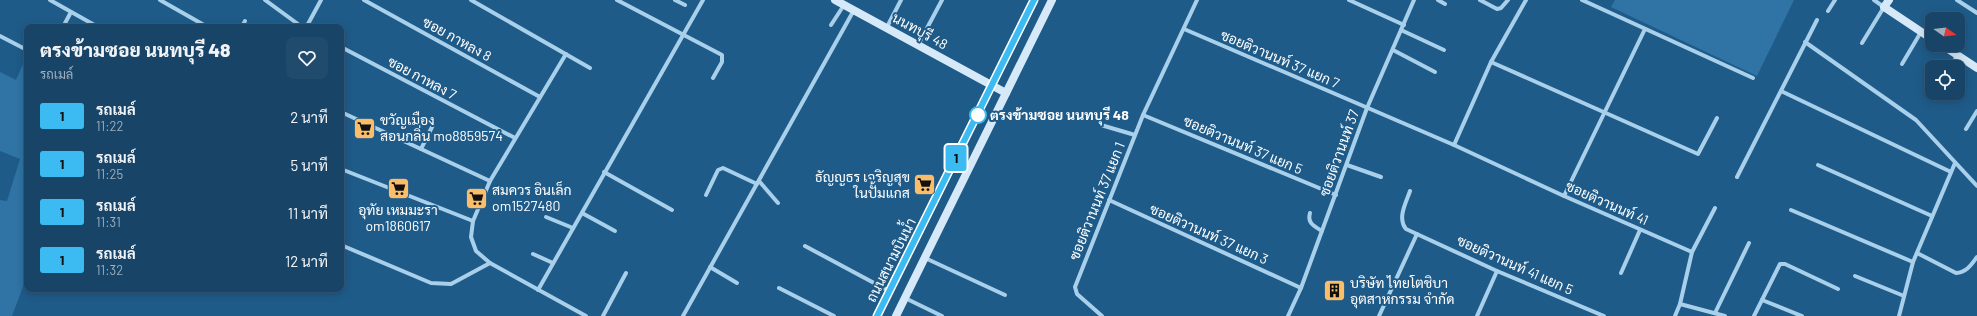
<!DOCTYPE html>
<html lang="th">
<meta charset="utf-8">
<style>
:root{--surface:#174467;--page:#204b6d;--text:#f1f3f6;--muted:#9eb0c0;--line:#365c7b}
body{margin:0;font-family:Barlow,Sarabun,sans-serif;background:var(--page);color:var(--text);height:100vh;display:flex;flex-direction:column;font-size:15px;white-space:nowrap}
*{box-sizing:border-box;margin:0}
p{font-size:13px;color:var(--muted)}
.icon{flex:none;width:22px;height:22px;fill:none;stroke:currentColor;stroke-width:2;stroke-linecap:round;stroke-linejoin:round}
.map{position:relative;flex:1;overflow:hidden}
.side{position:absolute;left:24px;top:24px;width:320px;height:268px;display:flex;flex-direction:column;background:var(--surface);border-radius:8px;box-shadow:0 2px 10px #0003,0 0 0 1px var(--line)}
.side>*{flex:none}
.badge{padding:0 8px;border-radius:3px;font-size:14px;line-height:26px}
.needle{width:26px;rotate:104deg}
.fabs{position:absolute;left:1925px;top:12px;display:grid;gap:8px}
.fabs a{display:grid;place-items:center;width:40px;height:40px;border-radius:8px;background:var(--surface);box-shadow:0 2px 10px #0003,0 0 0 1px var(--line);font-size:20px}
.map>.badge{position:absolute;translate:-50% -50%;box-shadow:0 0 0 2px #fff}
.round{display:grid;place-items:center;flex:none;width:42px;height:42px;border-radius:8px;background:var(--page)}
.summary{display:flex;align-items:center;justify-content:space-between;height:68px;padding:0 16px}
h1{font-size:19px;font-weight:800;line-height:30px}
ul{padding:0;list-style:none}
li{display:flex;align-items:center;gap:12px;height:48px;padding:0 16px}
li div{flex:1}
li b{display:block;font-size:15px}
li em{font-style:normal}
li .badge{min-width:44px;font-weight:700;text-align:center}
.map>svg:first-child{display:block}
.green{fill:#2f74a4}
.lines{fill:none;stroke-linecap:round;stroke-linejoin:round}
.street{stroke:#a9d0eb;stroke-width:4}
.secondary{stroke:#d5e9f8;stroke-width:8}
.line-casing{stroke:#fff;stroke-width:9}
.line{stroke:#3cbbf2;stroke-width:6}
.stop-dot{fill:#fff;stroke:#3cbbf2;stroke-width:2}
.labels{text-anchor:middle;stroke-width:4;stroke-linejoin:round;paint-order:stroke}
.street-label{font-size:14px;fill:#fff;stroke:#1f5b89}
.stop-label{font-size:14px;font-weight:bold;fill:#fff;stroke:#1f5b89;text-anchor:start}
.poi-label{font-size:14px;fill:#fff;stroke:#1f5b89;text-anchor:start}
</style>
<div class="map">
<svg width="1977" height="316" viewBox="0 0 1977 316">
<rect width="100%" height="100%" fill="#1f5b89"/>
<g class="green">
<path d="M1615,0H1794L1757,76L1611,7Z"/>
<path d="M27,55V276L12,316H0V200L7,201L20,159L0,151V72L16,80Z"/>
</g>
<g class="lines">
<g class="street">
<path d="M50,0L98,27"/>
<path d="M160,0L204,25L205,27"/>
<path d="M265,0L302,27"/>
<path d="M364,0L540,97"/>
<path d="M471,0L590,68"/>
<path d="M617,0L722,55V62L713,78"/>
<path d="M675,0L685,5"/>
<path d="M1349,0L1404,25"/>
<path d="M1438,0L1445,4"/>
<path d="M1480,0L1497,9L1501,8L1508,0"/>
<path d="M1582,0L1753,78"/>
<path d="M1957,0L1977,13"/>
<path d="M1828,11L1835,0"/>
<path d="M831,25L844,5"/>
<path d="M63,27L71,12"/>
<path d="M242,27L245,21"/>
<path d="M303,27L308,24L321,0"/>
<path d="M887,27L901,0"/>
<path d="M1184,29L1454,145L1564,196L1692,252"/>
<path d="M1401,30L1444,50"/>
<path d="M0,36L27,50"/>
<path d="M1805,42L1916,120L1977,186"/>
<path d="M1862,43L1884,7L1874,0"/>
<path d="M918,45L942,0"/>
<path d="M341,47L515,138"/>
<path d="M1393,50L1435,72"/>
<path d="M566,54L490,181L473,221L471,237L476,251L490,263L586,316"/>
<path d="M1491,62L1698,154L1717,118"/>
<path d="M1902,64L1921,32"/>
<path d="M1950,67L1957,56"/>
<path d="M1781,91L1951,172"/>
<path d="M1930,96L1932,93"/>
<path d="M341,112L490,181"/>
<path d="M1143,115L1336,195"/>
<path d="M1101,125L1135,135"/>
<path d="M1966,129L1977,111"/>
<path d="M1454,145L1491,62L1526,0"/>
<path d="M421,149L433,125"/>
<path d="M1347,165L1381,177"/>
<path d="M1818,165L1932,216"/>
<path d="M341,169L473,221"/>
<path d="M604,172L672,210"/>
<path d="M1737,177L1817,20"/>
<path d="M759,181L778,203"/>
<path d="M1410,191C1406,203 1397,218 1406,229L1497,271L1604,316"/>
<path d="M706,195L718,170L723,168L757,184"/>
<path d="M1564,196L1645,29"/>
<path d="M1109,200L1301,288"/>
<path d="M1791,210L1913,262"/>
<path d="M582,213L615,231"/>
<path d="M1310,213C1307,223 1314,226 1322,231"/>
<path d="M546,217L573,228"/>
<path d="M341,245L431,283L451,284L490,263"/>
<path d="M805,246L889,291"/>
<path d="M1917,253L1956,273C1967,272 1971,265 1977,257"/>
<path d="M533,254L553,263"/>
<path d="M925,258L1005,295"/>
<path d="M710,267L737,283"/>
<path d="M1621,273L1640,230"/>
<path d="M1855,276L1904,296"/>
<path d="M779,288L834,316"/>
<path d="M538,290L703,0"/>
<path d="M905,298L942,316"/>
<path d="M1762,300L1802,316"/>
<path d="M1680,304L1725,316"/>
<path d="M1715,313L1749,243"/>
<path d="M603,316L626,273"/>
<path d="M683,316L854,10"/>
<path d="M1102,316L1077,294L1075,287L1143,115L1197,0"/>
<path d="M1288,316L1301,288L1367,108L1414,0"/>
<path d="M1379,316L1417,234"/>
<path d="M1477,316L1497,271"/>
<path d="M1675,316L1680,304L1692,252L1715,208"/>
<path d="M1754,316L1780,264H1785L1838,289"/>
<path d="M1899,316L1913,262L1955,163"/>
</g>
<g class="secondary">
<path d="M835,0L1006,93"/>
<path d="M1889,0L1884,7L1932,39"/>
<path d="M1942,45L1977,68"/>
<path d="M877,316L1034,0"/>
<path d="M896,316L1052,0"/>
</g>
</g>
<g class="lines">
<defs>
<path id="line" d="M877,316L1034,0"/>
</defs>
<use href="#line" class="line-casing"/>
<use href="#line" class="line"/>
</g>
<defs>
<symbol id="supermarket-square" viewBox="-11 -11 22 22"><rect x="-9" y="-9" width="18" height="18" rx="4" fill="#fabd69" stroke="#1f5b89"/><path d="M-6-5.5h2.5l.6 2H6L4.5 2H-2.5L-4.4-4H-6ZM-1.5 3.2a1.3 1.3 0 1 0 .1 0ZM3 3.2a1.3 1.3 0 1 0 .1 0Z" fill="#111"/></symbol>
<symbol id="building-square" viewBox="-11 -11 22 22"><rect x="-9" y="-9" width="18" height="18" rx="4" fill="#fabd69" stroke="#1f5b89"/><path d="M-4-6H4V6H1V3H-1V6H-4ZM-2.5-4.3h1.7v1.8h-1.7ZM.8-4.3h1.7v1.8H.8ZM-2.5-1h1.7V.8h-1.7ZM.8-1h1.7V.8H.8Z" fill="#111"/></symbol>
</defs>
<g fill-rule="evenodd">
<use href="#supermarket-square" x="352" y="116" width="25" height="25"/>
<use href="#supermarket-square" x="912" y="172" width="25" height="25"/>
<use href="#supermarket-square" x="386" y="176" width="25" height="25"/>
<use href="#supermarket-square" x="464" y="186" width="25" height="25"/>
<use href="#building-square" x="1322" y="278" width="25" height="25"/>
</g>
<circle class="stop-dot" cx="978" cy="115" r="8"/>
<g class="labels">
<g class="street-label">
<text transform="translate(920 31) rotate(29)" y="5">นนทบุรี 48</text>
<text transform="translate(457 39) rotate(29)" y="5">ซอย กาหลง 8</text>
<text transform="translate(1280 59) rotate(23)" y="5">ซอยติวานนท์ 37 แยก 7</text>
<text transform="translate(422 78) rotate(28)" y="5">ซอย กาหลง 7</text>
<text transform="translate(1243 145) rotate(23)" y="5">ซอยติวานนท์ 37 แยก 5</text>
<text transform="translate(1339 153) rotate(-70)" y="5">ซอยติวานนท์ 37</text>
<text transform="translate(1097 201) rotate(-68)" y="5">ซอยติวานนท์ 37 แยก 1</text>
<text transform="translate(1607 203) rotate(24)" y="5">ซอยติวานนท์ 41</text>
<text transform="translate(1209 234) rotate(24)" y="5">ซอยติวานนท์ 37 แยก 3</text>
<text transform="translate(891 260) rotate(-63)" y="5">ถนนสนามบินน้ำ</text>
<text transform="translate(1515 265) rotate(24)" y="5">ซอยติวานนท์ 41 แยก 5</text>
</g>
<g class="stop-label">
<text x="990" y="120">ตรงข้ามซอย นนทบุรี 48</text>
</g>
<g class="poi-label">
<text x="380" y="125">ขวัญเมือง<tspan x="380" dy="16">สอนกลิ่น mo8859574</tspan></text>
<text x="910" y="182" text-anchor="end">ธัญญธร เจริญสุข<tspan x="910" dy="16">ในปั้มแกส</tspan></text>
<text x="492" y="195">สมควร อินเล็ก<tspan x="492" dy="16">om1527480</tspan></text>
<text x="398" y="215" text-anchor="middle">อุทัย เหมมะรา<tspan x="398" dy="16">om1860617</tspan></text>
<text x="1350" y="288">บริษัท ไทยโตชิบา<tspan x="1350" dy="16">อุตสาหกรรม จำกัด</tspan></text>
</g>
</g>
</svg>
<div class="fabs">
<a><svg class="needle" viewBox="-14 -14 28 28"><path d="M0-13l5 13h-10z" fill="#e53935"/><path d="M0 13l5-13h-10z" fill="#9eb0c0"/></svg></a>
<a><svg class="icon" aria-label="locate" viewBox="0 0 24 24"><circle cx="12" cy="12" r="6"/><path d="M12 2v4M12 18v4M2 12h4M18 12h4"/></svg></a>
</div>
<b class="badge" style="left:956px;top:158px;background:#3cbbf2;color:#111">1</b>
<section class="side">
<div class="summary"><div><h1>ตรงข้ามซอย นนทบุรี 48</h1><p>รถเมล์</p></div><a class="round"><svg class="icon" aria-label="heart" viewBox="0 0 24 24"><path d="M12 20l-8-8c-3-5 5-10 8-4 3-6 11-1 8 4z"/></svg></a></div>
<ul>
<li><span class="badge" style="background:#3cbbf2;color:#111">1</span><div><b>รถเมล์</b><p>11:22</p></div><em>2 นาที</em></li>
<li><span class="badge" style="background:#3cbbf2;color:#111">1</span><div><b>รถเมล์</b><p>11:25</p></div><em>5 นาที</em></li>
<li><span class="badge" style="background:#3cbbf2;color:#111">1</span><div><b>รถเมล์</b><p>11:31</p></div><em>11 นาที</em></li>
<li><span class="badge" style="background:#3cbbf2;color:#111">1</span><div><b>รถเมล์</b><p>11:32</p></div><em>12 นาที</em></li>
</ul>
</section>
</div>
